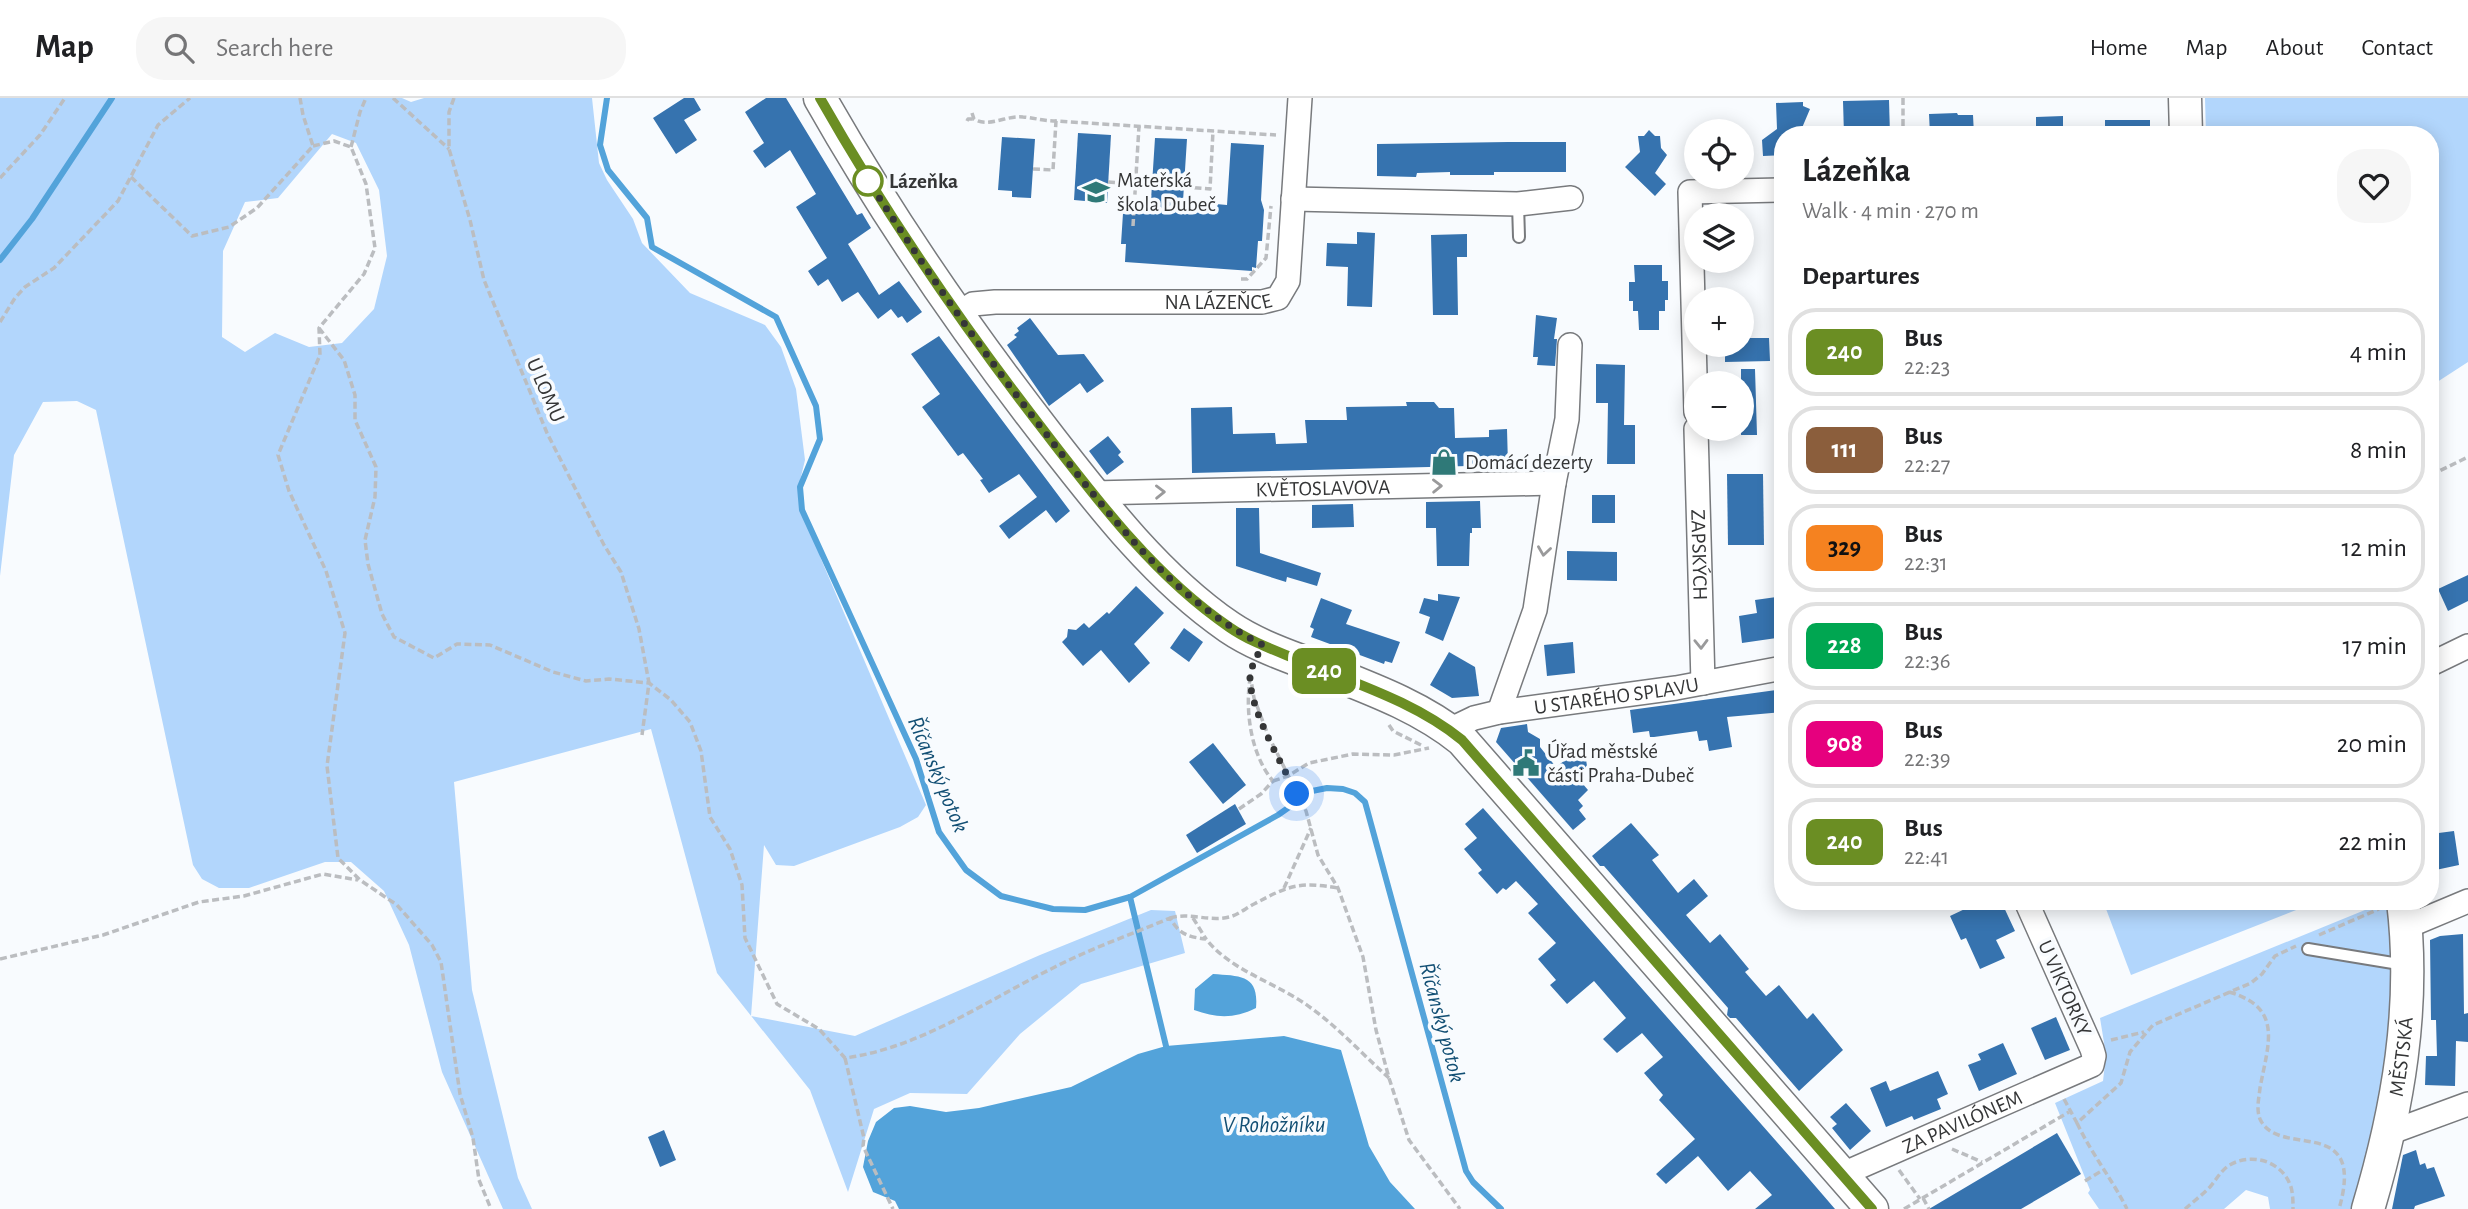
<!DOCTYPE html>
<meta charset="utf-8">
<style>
:root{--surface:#fff;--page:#f6f6f6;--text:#202124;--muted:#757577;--line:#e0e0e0}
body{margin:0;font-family:"Alegreya Sans",sans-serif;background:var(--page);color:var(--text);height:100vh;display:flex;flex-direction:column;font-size:26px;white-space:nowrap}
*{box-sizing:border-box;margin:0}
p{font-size:23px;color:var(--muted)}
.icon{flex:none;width:38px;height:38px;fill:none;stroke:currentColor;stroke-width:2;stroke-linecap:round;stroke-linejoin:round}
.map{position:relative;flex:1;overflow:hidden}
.sheet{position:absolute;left:1774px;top:28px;width:665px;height:784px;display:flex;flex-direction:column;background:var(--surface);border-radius:28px;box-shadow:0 4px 18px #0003}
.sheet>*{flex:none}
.badge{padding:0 14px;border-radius:10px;font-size:24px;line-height:46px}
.buttons{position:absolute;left:1684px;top:21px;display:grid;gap:14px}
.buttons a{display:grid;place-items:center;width:70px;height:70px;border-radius:50%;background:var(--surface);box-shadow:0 4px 18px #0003;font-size:35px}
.you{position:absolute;width:35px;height:35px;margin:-18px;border:5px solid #fff;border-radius:50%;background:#1a73e8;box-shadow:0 0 0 10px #1a73e833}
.map>.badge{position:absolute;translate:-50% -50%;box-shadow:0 0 0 4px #fff}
h2{padding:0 28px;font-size:26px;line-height:63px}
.round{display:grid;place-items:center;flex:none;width:74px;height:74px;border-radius:28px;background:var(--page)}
.head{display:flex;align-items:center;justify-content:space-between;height:119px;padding:0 28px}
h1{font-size:33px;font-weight:700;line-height:52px}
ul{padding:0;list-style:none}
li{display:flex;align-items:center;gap:21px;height:88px;margin:0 14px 10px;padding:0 14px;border:4px solid var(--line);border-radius:28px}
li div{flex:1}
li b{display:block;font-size:26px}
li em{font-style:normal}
li .badge{min-width:77px;font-weight:700;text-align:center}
header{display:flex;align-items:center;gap:42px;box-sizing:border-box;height:98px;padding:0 35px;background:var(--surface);border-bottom:2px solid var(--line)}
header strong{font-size:33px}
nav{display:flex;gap:38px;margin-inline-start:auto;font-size:24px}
.search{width:490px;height:63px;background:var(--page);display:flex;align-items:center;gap:18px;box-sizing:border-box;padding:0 24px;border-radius:28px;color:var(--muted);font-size:26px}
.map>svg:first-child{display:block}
.green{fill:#b2d6fc;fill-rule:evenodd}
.water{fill:#53a3da}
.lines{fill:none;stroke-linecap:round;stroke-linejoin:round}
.stream{stroke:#53a3da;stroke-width:6}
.building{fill:#3673af}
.lane-casing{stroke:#787a7d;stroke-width:14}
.street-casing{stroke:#787a7d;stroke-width:26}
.secondary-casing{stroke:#787a7d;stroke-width:35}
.path{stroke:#bbbdc0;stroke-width:3.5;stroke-dasharray:7 3.5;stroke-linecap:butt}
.lane{stroke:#fff;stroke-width:10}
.street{stroke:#fff;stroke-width:23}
.secondary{stroke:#fff;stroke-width:32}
.oneway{stroke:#9a9a9b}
.line-casing{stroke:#fff;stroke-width:16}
.line{stroke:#6b8e23;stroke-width:10}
.walk{stroke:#353637;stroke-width:7;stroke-dasharray:0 12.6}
.stop-dot{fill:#fff;stroke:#6b8e23;stroke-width:3.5}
.labels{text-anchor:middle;stroke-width:7;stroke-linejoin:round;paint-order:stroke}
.poi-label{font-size:21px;fill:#353637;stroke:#f8fbfe;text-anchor:start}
.stop-label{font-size:21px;font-weight:bold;fill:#353637;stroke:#f8fbfe;text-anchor:start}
.street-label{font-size:21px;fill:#353637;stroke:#f8fbfe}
.water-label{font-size:23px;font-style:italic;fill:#124f74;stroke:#f8fbfe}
</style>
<header>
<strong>Map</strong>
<div class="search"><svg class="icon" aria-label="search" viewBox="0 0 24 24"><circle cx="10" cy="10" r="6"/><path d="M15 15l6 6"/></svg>Search here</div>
<nav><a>Home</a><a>Map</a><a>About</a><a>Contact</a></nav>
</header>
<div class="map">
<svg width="2468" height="1111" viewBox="0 0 2468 1111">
<rect width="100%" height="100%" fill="#f8fbfe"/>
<g class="green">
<path d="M0,0H402L411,4L424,0H592L599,65L607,82L633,121L642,145L690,195L765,227L781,249L796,291L805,362L798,391L801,407L812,429L821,461L926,707L918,719L900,729L794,768L776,767L764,747L751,918L855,938L1040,857L1151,812L1175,813L1185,855L1081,886L1020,936L967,996L910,995L874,1011L848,1094L810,992L717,875L651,631L454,684L472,892L518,1080L532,1111H503L442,974L409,847L384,793L351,764H325L249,790H219L202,781L193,767L96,312L77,303L43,304L14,357L0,478ZM332,36L356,45L379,92L387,158L374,211L342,245L309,249L275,235L245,254L222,239L223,153L245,104L278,100Z"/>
<path d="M2205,0H2468V264L2431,288V37H2206Z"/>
<path d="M2103,803H2319L2131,877Z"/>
<path d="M2387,803L2394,854V879L2380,1014L2354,1111H2270L2268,1099L2246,1092L2224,1111H2099L2088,1095L2090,1092L2055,1005L2103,983L2106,957L2100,920Z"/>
</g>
<g class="water">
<path d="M1213,876C1241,878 1259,877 1256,910C1234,921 1216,920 1194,912L1195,891Z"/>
<path d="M1284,938L1341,952L1369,1048L1390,1084L1415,1111H899L895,1103L873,1094L863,1069L868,1043L876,1024L894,1010L910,1008L946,1014L979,1010L1071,989L1138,956L1166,948Z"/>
</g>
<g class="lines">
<g class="stream">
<path d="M607,0L600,47L608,72L647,120L652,149L776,219L816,308L820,341L800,389L802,412L916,661L939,734L966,772L1001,798L1053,811L1085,812L1130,799L1278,717L1312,693L1327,690L1343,691L1355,695L1365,704L1466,1073L1473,1084L1501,1111"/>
<path d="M0,162L32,121L112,0"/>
<path d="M1130,799L1166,948"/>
</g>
</g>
<g class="building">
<path d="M684,0H694L701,12L684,22L697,42L676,56L653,20Z"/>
<path d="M766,0H786L857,117L862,115L871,130L848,146L879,197L899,183L922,214L907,225L902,218L898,220L891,211L878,221L858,194L842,204L828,181L818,188L808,173L827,160L796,109L816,96L790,52L765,70L753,53L764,45L745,14Z"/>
<path d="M1889,2L1890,37H1844L1843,3Z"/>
<path d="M1803,4V8L1810,11L1799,37H1783V57L1763,58L1762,42L1777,31L1776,5Z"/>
<path d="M1957,15L1958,17H1973L1974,37H1930L1929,16Z"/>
<path d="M2063,18V37H2036V19Z"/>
<rect x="2105" y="22" width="45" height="15"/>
<path d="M1649,32L1655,38H1660L1661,50L1667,57L1655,75L1666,86L1655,98L1625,69L1640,54L1638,38H1644Z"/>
<path d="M1078,35L1111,37L1107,105L1074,102Z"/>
<path d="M1002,39L1035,41L1031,100L1012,99V93L998,92Z"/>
<path d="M1155,40L1187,41L1183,103L1227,107L1231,45L1264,47L1261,102L1264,112L1262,143H1258L1256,170L1252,169V173L1125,164L1126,146H1121L1124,100L1151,102Z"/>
<path d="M1508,44H1566V74H1494V77H1450V74L1417,75L1416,79L1377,78V46Z"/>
<path d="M1357,134L1375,135L1372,209L1347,208L1348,169L1326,168L1327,145L1357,146Z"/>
<path d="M1467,136V159H1457L1458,217H1433L1431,137Z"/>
<path d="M1634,167H1662V183H1668V202H1665V213H1659V232H1639L1638,213H1633V203H1629V184H1635Z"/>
<path d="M1536,217L1557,220L1554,241H1557L1555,268L1537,267L1538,259H1533Z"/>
<path d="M1030,220L1058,257L1084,256L1104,283L1087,295L1080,285L1049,308L1007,247L1017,239L1014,237L1019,233L1017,230Z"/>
<path d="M939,238L1070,413L1056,425L1046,412L1009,441L999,428L1037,399L1019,376L989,395L980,382L983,381L963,355L958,358L922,309L940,296L911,256Z"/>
<path d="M1741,240H1769L1770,263L1725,264V247H1741Z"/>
<path d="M1596,266L1625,267L1624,327H1635V366H1607L1608,305H1596Z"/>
<path d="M1741,271H1755L1757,337H1741Z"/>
<path d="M1406,304H1434L1439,310H1454L1455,340L1489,339V332L1507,331L1508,367L1192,375L1191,310L1232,309L1233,336L1275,335L1276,346L1307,345L1305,322H1347L1346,309L1407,308Z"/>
<path d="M1108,338L1121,354L1118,357L1124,364L1107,377L1089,353Z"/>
<path d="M1727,376H1763L1764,447H1728Z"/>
<rect x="1592" y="397" width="23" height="28"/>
<path d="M1480,403L1481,430H1472V435H1470L1469,468H1437L1436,430H1426V404Z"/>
<path d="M1353,406L1354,429L1312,430V407Z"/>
<path d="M1236,410H1259L1260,455L1321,475L1317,488L1287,479L1286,484L1236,468Z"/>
<path d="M1567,453L1617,454V483L1567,482Z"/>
<path d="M2468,477V503L2448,513L2438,491Z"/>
<path d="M1136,488L1164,515L1134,546L1150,565L1129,585L1101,552L1083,568L1062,544L1067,539L1068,531L1076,532L1084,525L1089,530L1107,514L1109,516Z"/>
<path d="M1438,496L1460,499L1443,543L1425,535L1430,519L1419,515L1424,500L1438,503Z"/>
<path d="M1783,498V539L1742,545L1739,518L1757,515L1755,502Z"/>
<path d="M1321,500L1352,512L1346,526L1400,544L1392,565L1385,563L1384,566L1311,539L1314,531L1310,529Z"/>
<path d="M1184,530L1203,544L1189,564L1170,550Z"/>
<path d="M1573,544L1575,575L1547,578L1544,547Z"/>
<path d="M1449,554L1475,569L1479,598L1452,600L1430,587Z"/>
<path d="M1783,591V614L1727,619L1732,649L1709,653L1707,642L1699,643L1697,633L1654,639H1650L1649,633L1633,635L1630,612Z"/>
<path d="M1527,626L1528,634L1540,641V649L1556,669L1584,648L1587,668L1576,678L1588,692L1578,702L1583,708L1579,712L1586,721L1573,732L1496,644L1501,630Z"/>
<path d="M1213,645L1246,687L1223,706L1189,664Z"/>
<path d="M1235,706L1246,726L1197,755L1186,737Z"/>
<path d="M1483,710L1798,1068L1835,1111H1755L1772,1097L1750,1073L1728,1093L1698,1058L1666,1086L1656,1076L1695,1041L1659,1002L1663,997L1644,975L1663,959L1642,935L1617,955L1603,941L1626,920L1594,883L1567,906L1550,887L1556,882L1538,861L1556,845L1528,815L1538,806L1516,783L1506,792L1503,790L1497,796L1478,775L1482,772L1464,751L1477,740L1465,726Z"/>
<path d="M1631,725L1659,757L1652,762L1678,795L1694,781L1708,798L1686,817L1710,845L1720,836L1749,871L1745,874L1766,898L1779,887L1807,921L1813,915L1843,952L1799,993L1736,920H1730L1727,917L1728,910L1604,768H1600L1592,758Z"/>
<path d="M2454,733L2459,767L2431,773V736Z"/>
<path d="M1966,803H2001L2015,833L1996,842L2005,860L1980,871L1966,840L1961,842L1950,818L1969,809Z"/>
<path d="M2463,836L2464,916L2468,915V944L2456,943L2455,988L2425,987L2426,958H2437L2436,922H2431L2430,842L2440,838Z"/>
<path d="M2056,919L2070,952L2045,962L2031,930Z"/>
<path d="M2003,945L2017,976L1979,993L1968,967L1981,962L1978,956Z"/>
<path d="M1938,973L1948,996L1937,1001L1941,1011L1914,1022L1912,1018L1886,1029L1870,990L1886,983L1890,993Z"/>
<path d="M1846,1005L1871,1033L1850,1052L1832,1030L1837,1026L1830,1019Z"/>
<path d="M664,1032L676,1062L660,1069L648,1039Z"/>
<path d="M2057,1035L2081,1076L2021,1111H1929Z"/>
<path d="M2416,1052L2420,1067L2425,1065L2427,1071L2434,1069L2445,1098L2415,1108L2414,1111H2392L2403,1057Z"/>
</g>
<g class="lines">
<defs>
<g id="lane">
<path d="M1518,106L1519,139"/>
<path d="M2308,851L2405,867"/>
</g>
<g id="street">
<path d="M1293,101L1518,106L1571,100"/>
<path id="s1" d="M957,216L973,206L995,204H1262L1278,200L1288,183L1300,0"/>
<path d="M1696,314L1690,94L1783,92"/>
<path id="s2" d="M1696,331L1703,585"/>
<path id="s3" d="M1092,395L1554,385"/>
<path d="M2431,566L2468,548"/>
<path d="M1499,614L1535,512L1554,385L1567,321L1570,247"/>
<path id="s4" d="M1449,632L1474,620L1499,614L1676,590L1783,570"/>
<path d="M2406,829L2468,803"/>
<path d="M2389,1035L2468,1006"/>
<path id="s5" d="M1843,1076L2092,967L2094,958L2092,951L2026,803"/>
</g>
<g id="secondary">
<path d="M820,0C888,120 966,233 1051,342C1103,409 1159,481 1229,529C1251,544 1277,554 1301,563C1357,586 1415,604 1462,642L1872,1111"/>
<path d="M2185,0L2186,37"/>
<path id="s6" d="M2368,1111C2398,1011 2416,908 2403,803"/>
</g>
</defs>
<use href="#lane" class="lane-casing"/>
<use href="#street" class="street-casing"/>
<use href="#secondary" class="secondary-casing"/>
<g class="path">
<path d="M393,0L449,51"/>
<path d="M454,0L449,14V51L470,122L484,182L547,335L604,447L621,474L639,531L649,585L642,637"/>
<path d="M1903,0V37"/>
<path d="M972,15L974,21C988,30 1007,17 1023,19C1035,20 1044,23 1056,23"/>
<path d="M967,23L968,21H974"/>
<path d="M313,48L334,43L351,49L366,86L375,150L364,176L319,230L320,257L278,357L289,393L326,473L345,535L327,668L338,760L360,782L397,807L432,847L441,864L460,996L473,1040L479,1082L491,1111"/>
<path d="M351,49L360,14L366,0"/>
<path d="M1033,71L1053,72L1056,23L1276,37"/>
<path d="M131,79L192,138L229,129L257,110L313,48L303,17L300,0"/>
<path d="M0,80L40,37L65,0"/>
<path d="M1108,84L1134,86"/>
<path d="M1184,89L1210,91L1213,33"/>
<path d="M1133,128L1139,28"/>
<path d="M1241,181H1247L1266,160L1271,108"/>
<path d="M0,224L15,200L25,189L54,170L118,103L158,27L190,0"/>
<path d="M319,230L344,262L355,297V322L376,369L375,399L365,442L368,466L382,516L394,539L434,560L457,546L490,547L553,574L586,583L609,581L649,585L671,602L690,624L701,653L710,719L730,751L742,787L745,840L777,906L819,931L845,960C920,950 984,904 1051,871C1089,851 1130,837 1170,820C1179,836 1188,839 1206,841C1232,874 1278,885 1311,910C1340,931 1362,956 1389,980"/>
<path d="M2431,377L2468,359"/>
<path d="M1250,576L1254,600L1268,637L1306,713L1318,757L1338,790L1363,859L1376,932L1389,980L1409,1042L1460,1111"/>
<path d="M1389,627L1393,633L1423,648"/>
<path d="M1273,683L1288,678L1309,665L1353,656L1394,657L1429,650"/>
<path d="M1239,711L1261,696L1273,683C1251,657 1245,614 1250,581"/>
<path d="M1284,790L1311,730"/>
<path d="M1170,820C1189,814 1209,824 1229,819C1238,817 1246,810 1254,806C1288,788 1299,783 1338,790"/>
<path d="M1193,820L1206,841"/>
<path d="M2319,837L2379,811"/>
<path d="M0,861L103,837L199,804L244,798L323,776L358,782"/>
<path d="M2229,894C2284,910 2268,946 2260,990C2259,1000 2256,1011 2260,1021C2278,1062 2367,1014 2339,1111"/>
<path d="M2111,942L2144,934"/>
<path d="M845,960L864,1040L863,1048L893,1111"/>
<path d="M2064,1001L2077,1025L2121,985L2130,954L2153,927L2251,885L2262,876L2275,858L2296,848"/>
<path d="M2077,1025C2091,1055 2112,1081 2127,1111"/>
<path d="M1952,1051L1982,1064"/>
<path d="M1899,1072L1920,1101"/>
<path d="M2085,1083L2103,1072"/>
<path d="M1923,1100L1929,1111"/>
<path d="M1904,1111L2069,1014"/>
<path d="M2185,1111C2193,1104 2202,1097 2210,1089C2216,1082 2220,1074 2228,1068C2250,1054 2282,1062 2291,1089C2293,1096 2293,1104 2293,1111"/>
</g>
<use href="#lane" class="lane"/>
<use href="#street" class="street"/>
<use href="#secondary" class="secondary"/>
</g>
<defs><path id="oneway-chevron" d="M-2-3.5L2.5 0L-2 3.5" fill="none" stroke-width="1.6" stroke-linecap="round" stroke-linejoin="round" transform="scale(1.75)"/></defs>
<g class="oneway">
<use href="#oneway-chevron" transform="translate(1437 388) rotate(-1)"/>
<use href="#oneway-chevron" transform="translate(1160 394) rotate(-1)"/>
<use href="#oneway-chevron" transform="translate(1544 453) rotate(98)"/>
<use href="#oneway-chevron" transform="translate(1701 546) rotate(89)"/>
</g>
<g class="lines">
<defs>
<path id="line" d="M820,0C887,118 964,230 1048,338C1101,407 1157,480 1229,529C1249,543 1274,552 1296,561C1353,585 1414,603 1462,642L1872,1111"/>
</defs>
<use href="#line" class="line-casing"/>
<use href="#line" class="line"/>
<path class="walk" d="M868,83L867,81C924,169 983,255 1047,337C1108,416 1173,502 1263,547C1258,556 1251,568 1250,578C1249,611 1282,666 1297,696"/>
</g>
<defs>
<symbol id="school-bare" viewBox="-9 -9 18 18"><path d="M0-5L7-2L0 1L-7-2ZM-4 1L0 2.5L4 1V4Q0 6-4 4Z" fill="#2f7978" stroke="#f8fbfe" stroke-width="2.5" paint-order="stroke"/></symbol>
<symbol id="shop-bare" viewBox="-9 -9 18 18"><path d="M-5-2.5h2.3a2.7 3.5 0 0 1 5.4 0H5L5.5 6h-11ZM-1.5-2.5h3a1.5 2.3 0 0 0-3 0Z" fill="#2f7978" stroke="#f8fbfe" stroke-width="2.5" paint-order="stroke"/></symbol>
<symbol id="civic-bare" viewBox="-9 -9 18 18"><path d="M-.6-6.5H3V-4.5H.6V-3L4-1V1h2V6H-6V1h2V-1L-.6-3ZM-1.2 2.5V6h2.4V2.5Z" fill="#2f7978" stroke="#f8fbfe" stroke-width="2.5" paint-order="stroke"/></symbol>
</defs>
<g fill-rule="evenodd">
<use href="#school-bare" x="1077" y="75" width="38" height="38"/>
<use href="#shop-bare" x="1425" y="345" width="38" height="38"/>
<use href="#civic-bare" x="1507" y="646" width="38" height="38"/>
</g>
<circle class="stop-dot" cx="868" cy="83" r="14"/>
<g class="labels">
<g class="poi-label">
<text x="1117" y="89">Mateřská<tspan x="1117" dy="24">škola Dubeč</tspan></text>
<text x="1465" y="371">Domácí dezerty</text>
<text x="1547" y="660">Úřad městské<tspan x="1547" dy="24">části Praha-Dubeč</tspan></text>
</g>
<g class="stop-label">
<text x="889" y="90">Lázeňka</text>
</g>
<g class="street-label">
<text dy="7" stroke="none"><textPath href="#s1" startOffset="264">NA LÁZEŇCE</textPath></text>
<text transform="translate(546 292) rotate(67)" y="7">U LOMU</text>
<text dy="7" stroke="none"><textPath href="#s3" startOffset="231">KVĚTOSLAVOVA</textPath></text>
<text dy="7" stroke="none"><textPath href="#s2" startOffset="126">ZAPSKÝCH</textPath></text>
<text dy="7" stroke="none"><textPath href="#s4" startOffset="172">U STARÉHO SPLAVU</textPath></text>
<text transform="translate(2065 890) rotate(66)" y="7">U VIKTORKY</text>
<text dy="7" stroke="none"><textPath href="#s6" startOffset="156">MĚSTSKÁ</textPath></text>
<text dy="7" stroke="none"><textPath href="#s5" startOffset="130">ZA PAVILÓNEM</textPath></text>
</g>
<g class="water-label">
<text transform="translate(939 676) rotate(67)" y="8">Říčanský potok</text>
<text transform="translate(1443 924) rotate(75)" y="8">Říčanský potok</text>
<text x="1274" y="1034">V Rohožníku</text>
</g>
</g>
</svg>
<div class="buttons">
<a><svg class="icon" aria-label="locate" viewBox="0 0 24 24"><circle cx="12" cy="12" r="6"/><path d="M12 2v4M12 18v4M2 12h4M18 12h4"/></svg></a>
<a><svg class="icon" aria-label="layers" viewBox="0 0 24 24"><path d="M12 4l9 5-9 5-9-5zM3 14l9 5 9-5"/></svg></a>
<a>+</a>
<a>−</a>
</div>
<div class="you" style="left:1297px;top:696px"></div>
<b class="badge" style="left:1324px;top:573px;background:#6b8e23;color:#fff">240</b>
<section class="sheet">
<div class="head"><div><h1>Lázeňka</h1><p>Walk · 4 min · 270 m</p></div><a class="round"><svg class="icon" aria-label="heart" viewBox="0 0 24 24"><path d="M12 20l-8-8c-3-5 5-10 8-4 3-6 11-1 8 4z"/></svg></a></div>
<h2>Departures</h2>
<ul>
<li><span class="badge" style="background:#6b8e23;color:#fff">240</span><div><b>Bus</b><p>22:23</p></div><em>4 min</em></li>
<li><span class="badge" style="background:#8b5e3c;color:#fff">111</span><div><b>Bus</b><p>22:27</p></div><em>8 min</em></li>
<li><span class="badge" style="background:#f58220;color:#111">329</span><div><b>Bus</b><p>22:31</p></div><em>12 min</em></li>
<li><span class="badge" style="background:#00a651;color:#fff">228</span><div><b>Bus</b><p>22:36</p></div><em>17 min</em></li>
<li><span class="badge" style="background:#e6007e;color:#fff">908</span><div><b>Bus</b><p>22:39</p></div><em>20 min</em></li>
<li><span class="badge" style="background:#6b8e23;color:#fff">240</span><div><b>Bus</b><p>22:41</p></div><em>22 min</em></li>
</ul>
</section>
</div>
